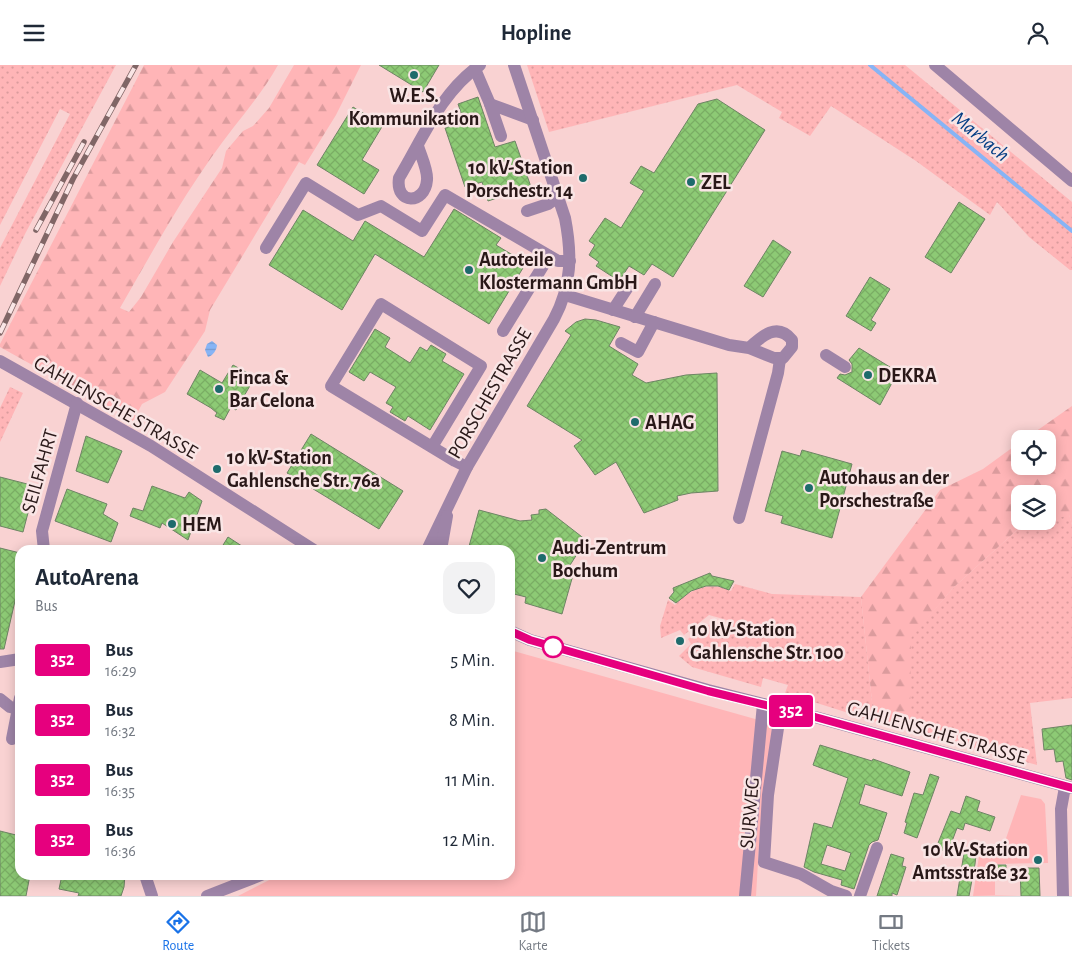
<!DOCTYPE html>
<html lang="de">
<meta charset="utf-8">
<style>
:root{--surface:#fff;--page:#f2f2f3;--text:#1f2937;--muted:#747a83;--line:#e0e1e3;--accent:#1a73e8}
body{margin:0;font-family:"Alegreya Sans",sans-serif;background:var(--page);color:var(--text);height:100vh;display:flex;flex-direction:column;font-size:19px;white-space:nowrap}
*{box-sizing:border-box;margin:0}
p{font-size:16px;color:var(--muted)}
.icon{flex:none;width:28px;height:28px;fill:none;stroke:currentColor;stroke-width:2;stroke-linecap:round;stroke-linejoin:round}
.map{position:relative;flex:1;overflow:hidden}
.panel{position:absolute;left:15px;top:480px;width:500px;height:335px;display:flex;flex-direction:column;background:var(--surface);border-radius:15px;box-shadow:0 2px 12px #0003}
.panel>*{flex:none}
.badge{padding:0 10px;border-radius:4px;font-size:18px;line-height:32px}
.fabs{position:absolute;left:1011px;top:365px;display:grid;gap:10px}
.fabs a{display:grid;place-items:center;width:45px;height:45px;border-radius:10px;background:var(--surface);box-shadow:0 2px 12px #0003;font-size:25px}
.map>.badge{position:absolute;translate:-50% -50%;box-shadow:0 0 0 2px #fff}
.round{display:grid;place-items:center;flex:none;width:52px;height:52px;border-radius:15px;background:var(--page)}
.head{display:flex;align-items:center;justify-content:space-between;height:85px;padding:0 20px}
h1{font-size:24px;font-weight:700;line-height:38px}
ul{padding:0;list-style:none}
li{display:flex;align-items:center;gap:15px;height:60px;padding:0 20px}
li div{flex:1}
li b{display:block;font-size:19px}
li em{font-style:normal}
li .badge{min-width:55px;font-weight:700;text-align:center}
header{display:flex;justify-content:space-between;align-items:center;height:65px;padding:0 20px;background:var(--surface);font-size:22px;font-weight:700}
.dock{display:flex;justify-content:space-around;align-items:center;height:70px;border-top:1px solid var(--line);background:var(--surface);font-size:14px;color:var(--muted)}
.dock a{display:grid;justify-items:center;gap:2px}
.dock .active{color:var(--accent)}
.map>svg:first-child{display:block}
.grass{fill:url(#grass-dots)}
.forest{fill:url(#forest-firs)}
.park{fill:#ffb5b7}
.water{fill:url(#water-rules)}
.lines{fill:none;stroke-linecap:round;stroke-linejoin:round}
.stream{stroke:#87b4f5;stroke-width:4}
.building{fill:url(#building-cross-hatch);stroke:#6d8464;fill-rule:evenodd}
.minor{stroke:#9e84a7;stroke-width:12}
.rail-casing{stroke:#806666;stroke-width:5.5}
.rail{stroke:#f9e5e5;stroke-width:4;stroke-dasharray:11;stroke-linecap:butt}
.line-casing{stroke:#fff;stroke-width:11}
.line{stroke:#e6007e;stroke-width:8}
.poi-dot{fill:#1e6b6c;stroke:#f9e5e5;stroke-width:2}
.stop-dot{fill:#fff;stroke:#e6007e;stroke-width:2.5}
.labels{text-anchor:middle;stroke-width:5;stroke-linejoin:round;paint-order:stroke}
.poi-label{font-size:20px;font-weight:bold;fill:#291818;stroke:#f9e5e5;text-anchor:start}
.street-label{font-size:20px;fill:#291818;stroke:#f9e5e5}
.water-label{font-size:21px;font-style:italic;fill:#043e84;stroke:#f9e5e5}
</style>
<header><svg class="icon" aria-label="menu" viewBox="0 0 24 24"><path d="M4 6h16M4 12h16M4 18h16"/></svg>Hopline<svg class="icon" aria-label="person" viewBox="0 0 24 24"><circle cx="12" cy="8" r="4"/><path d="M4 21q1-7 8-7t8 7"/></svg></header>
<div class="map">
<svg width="1072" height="831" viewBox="0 0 1072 831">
<defs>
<pattern id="grass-dots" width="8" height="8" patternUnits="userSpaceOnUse" patternTransform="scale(1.25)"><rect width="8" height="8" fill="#ffb5b7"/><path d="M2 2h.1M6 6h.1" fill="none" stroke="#db9b9d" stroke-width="1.8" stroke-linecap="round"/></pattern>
<pattern id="forest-firs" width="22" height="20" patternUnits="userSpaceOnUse" patternTransform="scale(1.25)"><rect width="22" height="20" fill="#ffb5b7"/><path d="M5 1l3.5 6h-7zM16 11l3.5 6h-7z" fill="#db9b9d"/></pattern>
<pattern id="water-rules" width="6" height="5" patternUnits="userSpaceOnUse" patternTransform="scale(1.25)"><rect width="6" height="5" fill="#87b4f5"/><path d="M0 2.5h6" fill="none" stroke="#759ad1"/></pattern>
<pattern id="building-cross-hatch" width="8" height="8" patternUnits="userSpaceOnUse" patternTransform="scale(1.25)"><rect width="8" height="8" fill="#8dca75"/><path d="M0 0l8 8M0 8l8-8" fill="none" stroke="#7aad64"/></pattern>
</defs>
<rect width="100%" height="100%" fill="#f9d2d2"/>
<g class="grass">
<path d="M0,0H116L26,167L0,221V183L70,49L60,44L0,160Z"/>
<path d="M527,0H905L1072,137V205H1070L1029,172L997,137L990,150L916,96L831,41L810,71L779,53L782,47L737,20L549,67Z"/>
<path d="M10,322L23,328L0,377V343Z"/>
<path d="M1069,449L1072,460V633L1030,638L1037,700L910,665V573L953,523L1017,465Z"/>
<path d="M735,519L772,529L861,532L874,656L785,628L788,620L763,613L761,622L692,602L679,591L691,579L688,574C703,563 707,556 727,560V555L709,550L684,570L680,565L661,573L660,561L668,535L675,540C690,523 710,516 731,526Z"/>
</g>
<g class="forest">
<path d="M144,0H278C259,34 233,61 211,93C177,141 149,193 120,243L129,247L141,232L173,177L222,103L226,86L243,66L253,61L269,43L294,0H361L336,50L305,100L299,97L210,245L205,266L165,327L142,339L133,356L0,282V279Z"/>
<path d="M1072,341V460L1069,450L1048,456V429H1020V456H1046L1017,465L953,523L911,573L910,665L874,656L861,532L940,425L983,404L1020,377V401H1048V374H1025Z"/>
</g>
<g class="park">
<path d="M510,585L773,659L759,780L756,831H238L279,810H510Z"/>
<path d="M1021,730L1041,734L1045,739L1048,798L995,799V830H1019L973,831L979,791L1003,782Z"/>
</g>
<path class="water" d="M212,276L217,280C217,284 213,291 208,292L205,285L207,279Z"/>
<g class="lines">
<path class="stream" d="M870,0L1072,166"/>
</g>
<g class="building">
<path d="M379,0H439L423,27Z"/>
<path d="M478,32L495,82L515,76L531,122L488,136L482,117L465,122L445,63L464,56L458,39Z"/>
<path d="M717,34L765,65L673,212L652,199L644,210L629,201L619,216L596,201L599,197L589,190L595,180L589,176L605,153L621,163L644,126L630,118L641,101L654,108L698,39Z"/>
<path d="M353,42L383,60L362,95L379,105L364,129L317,100Z"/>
<path d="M959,137L985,154L951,208L925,192Z"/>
<path d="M454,144L501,173L496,180L526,198L489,259L375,189L342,245L269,200L303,145L353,176L365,156L424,192Z"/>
<path d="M773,175L791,187L763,232L744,221Z"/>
<path d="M870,212L890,224L871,255L876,258L871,266L846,251Z"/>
<path d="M585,254L596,255L620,262L609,281L638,299L632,310L646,318L686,310L717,308L718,426L691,428L677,431L678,435L644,448L616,397L595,410L574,381L582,375L527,341L571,270L565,266L576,257Z"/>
<path d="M375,264L390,273L385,282L410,298L420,282L427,286L431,280L446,289L442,296L464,309L430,365L408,351L405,356L390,347L393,342L386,338L396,322L370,307L364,316L349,307Z"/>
<path d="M859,283L898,307L880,340L837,313L840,309L845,310L852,307V299L849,295Z"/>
<path d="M233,300L255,312L236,345L231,342L224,355L215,351L217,348L211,343L187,329L200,305L222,318Z"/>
<path d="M311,369L403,426L379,464L287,408Z"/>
<path d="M86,371L122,386L108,418L76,406Z"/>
<path d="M802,385L852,399L832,473L781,458L783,451L765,446L782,386L800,391Z"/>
<path d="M0,412L35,421L23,467L0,461Z"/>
<path d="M152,421L185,433L189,427L202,436L188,475L162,458L160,463L130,451L133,443L143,446Z"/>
<path d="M67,424L107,439L103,449L118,458L111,477L55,456Z"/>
<path d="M546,444L586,475L565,508L573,510L562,549L525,538L526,532L510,528V485H468L479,445L520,456L532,455L531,450L539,449V445Z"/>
<path d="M228,472L248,485H220Z"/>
<path d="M0,483L20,488V514L4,584H0Z"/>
<path d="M710,508L712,511L734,516L729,525L718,521H706L691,526L676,538L669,533L674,527L673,523Z"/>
<path d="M1072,660V715L1066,713L1063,696L1056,697L1054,684L1044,685L1042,664Z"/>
<path d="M820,680L872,696L873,694L910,707L902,731L865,719L859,739L887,748L878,775L872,777L869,780L854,824L841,820L842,815L814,807L804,802L814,758L832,763L848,713L813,700ZM827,780L851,788L845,806L821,799Z"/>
<path d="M930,709L939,712L917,773L904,768L907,758L905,757L914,728L923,730Z"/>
<path d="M966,731L980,736L977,746L995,752L990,766L965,758L963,765L957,763L948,787L936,783L951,746L960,749Z"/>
<path d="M0,766L20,771V810H30L26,831H0Z"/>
<path d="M964,788L976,790L975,799L969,831H957Z"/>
<path d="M891,789L904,793L902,801L906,802L897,830L892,828V831H877Z"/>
<path d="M996,800H1006V810H997Z"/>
<path d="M1020,803H1039L1040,831H1021Z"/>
<path d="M62,810H125L124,822L121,831H78L79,828L59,824Z"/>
</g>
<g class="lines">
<g class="minor">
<path d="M935,0L1072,116"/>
<path d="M475,4L490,39"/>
<path d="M501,71L490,39L533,55"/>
<path d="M418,81C421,91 428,105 427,115C425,140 395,140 399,113C423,73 441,27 480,0"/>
<path d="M527,146L548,139L558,132"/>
<path d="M266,183L306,118L358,150L381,141L422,166L445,130L558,196H570"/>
<path d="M565,230L729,280L749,283L774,293H783L792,282V275C777,257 762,271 749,283"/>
<path d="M613,245L628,222"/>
<path d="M635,252L655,219"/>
<path d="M503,266L549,191"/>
<path d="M621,278L638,287L654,257"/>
<path d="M826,290L845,302"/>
<path d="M0,296L151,381L314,485"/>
<path d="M432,382L481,301L381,239L331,321L455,396L467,402"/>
<path d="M739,453L778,308L780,294"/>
<path d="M44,485L42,466L77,338"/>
<path d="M427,485L467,402L554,254C572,220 572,189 565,153L514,0"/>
<path d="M441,485L447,451"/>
<path d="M510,566L530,575L708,625L815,652L1072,723"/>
<path d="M0,597L20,594"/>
<path d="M0,634L10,642L18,644"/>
<path d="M781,643L768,730L764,797L801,809L831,826L846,831"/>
<path d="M12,674L20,633"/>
<path d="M145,810L152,831"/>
<path d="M207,831L261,810"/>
<path d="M745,831L763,639"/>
<path d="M860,831L877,783"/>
<path d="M1063,831L1061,744L1065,722"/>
</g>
<defs>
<g id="rail">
<path d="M36,165L84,77"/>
<path d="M0,268L73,114L136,0"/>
</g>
</defs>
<use href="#rail" class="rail-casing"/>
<use href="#rail" class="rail"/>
</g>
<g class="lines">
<defs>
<path id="line" d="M510,566L530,575L708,626L815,652L1072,723"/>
</defs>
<use href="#line" class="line-casing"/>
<use href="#line" class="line"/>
</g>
<g class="poi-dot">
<circle cx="414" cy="10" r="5"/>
<circle cx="583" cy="113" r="5"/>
<circle cx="691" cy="117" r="5"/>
<circle cx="469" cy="205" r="5"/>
<circle cx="868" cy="310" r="5"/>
<circle cx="219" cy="324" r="5"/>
<circle cx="635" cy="357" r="5"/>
<circle cx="217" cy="404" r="5"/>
<circle cx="809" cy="423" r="5"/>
<circle cx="172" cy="459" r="5"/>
<circle cx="542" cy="493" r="5"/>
<circle cx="680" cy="576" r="5"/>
<circle cx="1038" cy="795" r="5"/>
</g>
<circle class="stop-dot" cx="553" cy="582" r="10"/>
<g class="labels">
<g class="poi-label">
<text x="414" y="37" text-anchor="middle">W.E.S.<tspan x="414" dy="23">Kommunikation</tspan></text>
<text x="573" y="109" text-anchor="end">10 kV-Station<tspan x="573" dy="23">Porschestr. 14</tspan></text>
<text x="701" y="124">ZEL</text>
<text x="479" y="201">Autoteile<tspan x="479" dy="23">Klostermann GmbH</tspan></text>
<text x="878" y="317">DEKRA</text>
<text x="229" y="319">Finca &amp;<tspan x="229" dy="23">Bar Celona</tspan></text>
<text x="645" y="364">AHAG</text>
<text x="227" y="399">10 kV-Station<tspan x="227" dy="23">Gahlensche Str. 76a</tspan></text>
<text x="819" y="419">Autohaus an der<tspan x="819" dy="23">Porschestraße</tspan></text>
<text x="182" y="466">HEM</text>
<text x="552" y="489">Audi-Zentrum<tspan x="552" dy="23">Bochum</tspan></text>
<text x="690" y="571">10 kV-Station<tspan x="690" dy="23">Gahlensche Str. 100</tspan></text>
<text x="1028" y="791" text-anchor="end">10 kV-Station<tspan x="1028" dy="23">Amtsstraße 32</tspan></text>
</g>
<g class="street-label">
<text transform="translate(489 328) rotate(-60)" y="7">PORSCHESTRASSE</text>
<text transform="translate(116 342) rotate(30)" y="7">GAHLENSCHE STRASSE</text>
<text transform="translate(39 406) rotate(-74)" y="7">SEILFAHRT</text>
<text transform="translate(937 667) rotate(16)" y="7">GAHLENSCHE STRASSE</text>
<text transform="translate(749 748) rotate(-85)" y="7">SURWEG</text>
</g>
<g class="water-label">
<text transform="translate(981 71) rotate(39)" y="7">Marbach</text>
</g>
</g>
</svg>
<div class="fabs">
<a><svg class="icon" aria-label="locate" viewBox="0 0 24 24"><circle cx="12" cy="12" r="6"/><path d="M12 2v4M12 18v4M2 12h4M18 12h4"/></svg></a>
<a><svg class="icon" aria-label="layers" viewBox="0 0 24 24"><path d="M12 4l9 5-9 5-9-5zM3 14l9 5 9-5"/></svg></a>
</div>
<b class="badge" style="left:791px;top:646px;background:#e6007e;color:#fff">352</b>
<section class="panel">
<div class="head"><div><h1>AutoArena</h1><p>Bus</p></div><a class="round"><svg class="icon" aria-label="heart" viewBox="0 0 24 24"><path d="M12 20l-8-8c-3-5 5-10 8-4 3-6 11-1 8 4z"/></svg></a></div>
<ul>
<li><span class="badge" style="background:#e6007e;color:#fff">352</span><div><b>Bus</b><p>16:29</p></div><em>5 Min.</em></li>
<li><span class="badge" style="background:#e6007e;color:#fff">352</span><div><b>Bus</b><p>16:32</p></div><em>8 Min.</em></li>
<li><span class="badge" style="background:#e6007e;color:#fff">352</span><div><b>Bus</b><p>16:35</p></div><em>11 Min.</em></li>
<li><span class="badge" style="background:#e6007e;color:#fff">352</span><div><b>Bus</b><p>16:36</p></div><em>12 Min.</em></li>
</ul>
</section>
</div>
<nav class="dock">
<a class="active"><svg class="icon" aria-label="directions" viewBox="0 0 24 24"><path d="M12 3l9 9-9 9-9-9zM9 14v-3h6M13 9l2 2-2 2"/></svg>Route</a>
<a><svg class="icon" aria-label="map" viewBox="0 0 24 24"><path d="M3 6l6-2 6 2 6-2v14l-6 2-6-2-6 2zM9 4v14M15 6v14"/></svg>Karte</a>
<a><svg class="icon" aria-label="tickets" viewBox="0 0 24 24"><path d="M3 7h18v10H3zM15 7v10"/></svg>Tickets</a>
</nav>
